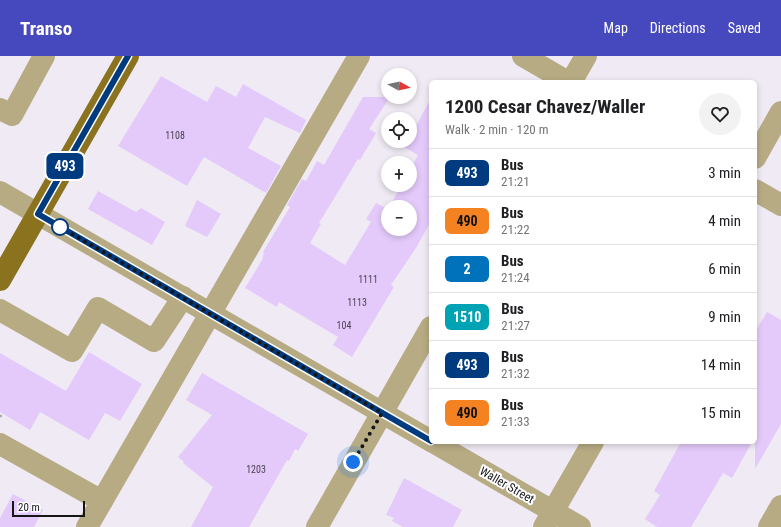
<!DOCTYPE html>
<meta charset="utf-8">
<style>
:root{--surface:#fff;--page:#f2f2f2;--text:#202124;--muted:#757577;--line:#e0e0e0;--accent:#4648bd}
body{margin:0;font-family:"Roboto Condensed",sans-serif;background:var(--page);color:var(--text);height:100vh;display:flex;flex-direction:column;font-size:15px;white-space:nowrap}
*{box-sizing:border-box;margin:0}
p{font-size:13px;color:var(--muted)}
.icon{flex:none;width:22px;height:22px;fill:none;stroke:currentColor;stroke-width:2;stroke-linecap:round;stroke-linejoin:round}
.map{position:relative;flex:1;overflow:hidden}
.panel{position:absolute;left:429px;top:24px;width:328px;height:364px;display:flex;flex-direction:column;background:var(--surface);border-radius:6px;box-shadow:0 2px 6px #0003}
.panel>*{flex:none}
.badge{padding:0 8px;border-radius:6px;font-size:14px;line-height:26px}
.needle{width:26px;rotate:98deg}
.tools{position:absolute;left:381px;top:12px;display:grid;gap:8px}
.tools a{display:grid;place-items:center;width:36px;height:36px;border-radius:50%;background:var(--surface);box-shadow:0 2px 6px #0003;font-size:20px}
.scale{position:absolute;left:12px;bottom:10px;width:73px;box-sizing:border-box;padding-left:4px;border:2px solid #161518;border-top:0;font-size:11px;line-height:14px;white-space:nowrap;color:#161518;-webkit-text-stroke:3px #fff;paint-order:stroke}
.you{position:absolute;width:20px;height:20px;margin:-10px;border:3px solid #fff;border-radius:50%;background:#1a73e8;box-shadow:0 0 0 6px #1a73e833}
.map>.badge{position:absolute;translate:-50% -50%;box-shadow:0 0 0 2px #fff}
.round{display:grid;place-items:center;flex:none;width:42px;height:42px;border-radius:21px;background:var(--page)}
.headline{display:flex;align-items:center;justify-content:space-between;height:68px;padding:0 16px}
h1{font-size:19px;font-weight:700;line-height:30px}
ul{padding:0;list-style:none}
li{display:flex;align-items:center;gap:12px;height:48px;padding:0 16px;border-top:1px solid var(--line)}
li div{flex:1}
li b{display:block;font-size:15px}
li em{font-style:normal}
li .badge{min-width:44px;font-weight:700;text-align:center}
header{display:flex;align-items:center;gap:24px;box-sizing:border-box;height:56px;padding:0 20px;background:var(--accent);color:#fff}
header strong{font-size:19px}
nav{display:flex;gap:22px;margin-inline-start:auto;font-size:14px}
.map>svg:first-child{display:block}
.building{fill:#e4cafb}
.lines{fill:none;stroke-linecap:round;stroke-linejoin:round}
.path{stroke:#aeaab1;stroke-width:2.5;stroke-dasharray:2 3;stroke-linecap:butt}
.minor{stroke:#b7ab84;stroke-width:22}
.major{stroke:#8a721e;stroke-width:22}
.line-casing{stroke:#fff;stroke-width:9}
.line{stroke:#003b80;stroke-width:6}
.walk{stroke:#161518;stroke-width:4;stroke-dasharray:0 7.2}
.stop-dot{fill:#fff;stroke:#003b80;stroke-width:2}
.labels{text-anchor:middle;stroke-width:4;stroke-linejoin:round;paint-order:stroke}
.number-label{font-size:10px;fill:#4a4251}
.street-label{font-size:12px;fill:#161518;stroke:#fff}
</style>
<header>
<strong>Transo</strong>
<nav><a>Map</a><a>Directions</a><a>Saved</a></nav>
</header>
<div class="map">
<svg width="781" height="471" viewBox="0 0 781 471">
<rect width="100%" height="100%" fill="#efeaf3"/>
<g class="building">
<path d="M161,20L207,46L216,30L236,41L243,28L306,64L300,77L265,61L248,92L281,110L266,137L204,101L187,130L118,90Z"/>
<path d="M363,41H390L369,73L376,77L360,104L358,103L319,167L321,168L310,187L345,209L371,166L366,163L376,147L388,153V173H410V151H389L402,129H410V114L418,99L404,91L408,85H410V81L431,42V165L416,192L391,229L394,231L352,301L333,289L338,281L279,246L277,251L245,232L262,204L264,197L263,196L290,151L287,149L302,123L306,125L317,105L324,109Z"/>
<path d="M98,135L136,156L141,152L165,166L152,189L88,153Z"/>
<path d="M197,144L221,158L207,181L185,170Z"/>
<path d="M767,256L781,264V368L755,413V276Z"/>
<path d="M89,296L142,328L120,365L105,357L89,384L40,356L30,374L0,356V297L66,335Z"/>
<path d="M202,317L308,378L298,395L295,393L289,405L287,404L249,471H191L213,431L183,407L184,406L178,401L212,359L186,344Z"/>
<path d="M681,386H752L732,422L723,417L691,471H657L645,463L660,439L654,435Z"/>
<path d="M404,422L462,454L453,471H403L392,465L394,462L386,459Z"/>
<path d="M13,438L43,454L34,471H0V462Z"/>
</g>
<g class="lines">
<path class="path" d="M0,360H2"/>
<g class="minor">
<path d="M523,0L568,26"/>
<path d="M571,26L586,0"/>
<path d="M0,53L12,59L44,0"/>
<path d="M755,102L781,56"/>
<path d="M755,134L781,149"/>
<path d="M0,136L431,385"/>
<path d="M0,254L72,295L98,252L154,285L183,241"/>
<path d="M433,386L580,471"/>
<path d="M0,388L102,445"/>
<path d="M87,471L359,0"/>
<path d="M317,471L431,271"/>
<path d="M544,471L593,386"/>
<path d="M769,471L781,450"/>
</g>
<path class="major" d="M0,224L128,0"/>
</g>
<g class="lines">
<defs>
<path id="line" d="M128,0L38,158L431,385"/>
</defs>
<use href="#line" class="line-casing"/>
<use href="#line" class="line"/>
<path class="walk" d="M60,171L382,357L353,406"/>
</g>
<circle class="stop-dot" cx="60" cy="171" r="8"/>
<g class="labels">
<g class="number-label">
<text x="175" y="83">1108</text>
<text x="368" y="227">1111</text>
<text x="357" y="250">1113</text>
<text x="344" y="273">104</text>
<text x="256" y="417">1203</text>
</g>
<g class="street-label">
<text transform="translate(507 429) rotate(30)" y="4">Waller Street</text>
</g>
</g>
</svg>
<div class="tools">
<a><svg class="needle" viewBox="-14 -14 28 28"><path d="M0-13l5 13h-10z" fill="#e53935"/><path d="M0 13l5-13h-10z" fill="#757577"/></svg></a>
<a><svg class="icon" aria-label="locate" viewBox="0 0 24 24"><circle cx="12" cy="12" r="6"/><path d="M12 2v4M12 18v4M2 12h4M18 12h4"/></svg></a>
<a>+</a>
<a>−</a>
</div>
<div class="scale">20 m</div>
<div class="you" style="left:353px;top:406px"></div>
<b class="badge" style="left:65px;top:110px;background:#003b80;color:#fff">493</b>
<section class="panel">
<div class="headline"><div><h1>1200 Cesar Chavez/Waller</h1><p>Walk · 2 min · 120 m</p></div><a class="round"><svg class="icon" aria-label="heart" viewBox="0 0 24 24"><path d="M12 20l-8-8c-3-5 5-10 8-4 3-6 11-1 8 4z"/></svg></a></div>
<ul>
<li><span class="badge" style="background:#003b80;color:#fff">493</span><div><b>Bus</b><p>21:21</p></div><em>3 min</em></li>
<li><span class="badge" style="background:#f58220;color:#111">490</span><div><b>Bus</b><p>21:22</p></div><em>4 min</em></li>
<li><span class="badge" style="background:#0072bc;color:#fff">2</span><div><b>Bus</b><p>21:24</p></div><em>6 min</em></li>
<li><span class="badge" style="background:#00a3b4;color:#fff">1510</span><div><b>Bus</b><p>21:27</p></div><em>9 min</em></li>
<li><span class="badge" style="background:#003b80;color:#fff">493</span><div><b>Bus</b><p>21:32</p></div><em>14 min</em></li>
<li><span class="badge" style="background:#f58220;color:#111">490</span><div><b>Bus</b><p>21:33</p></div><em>15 min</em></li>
</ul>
</section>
</div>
